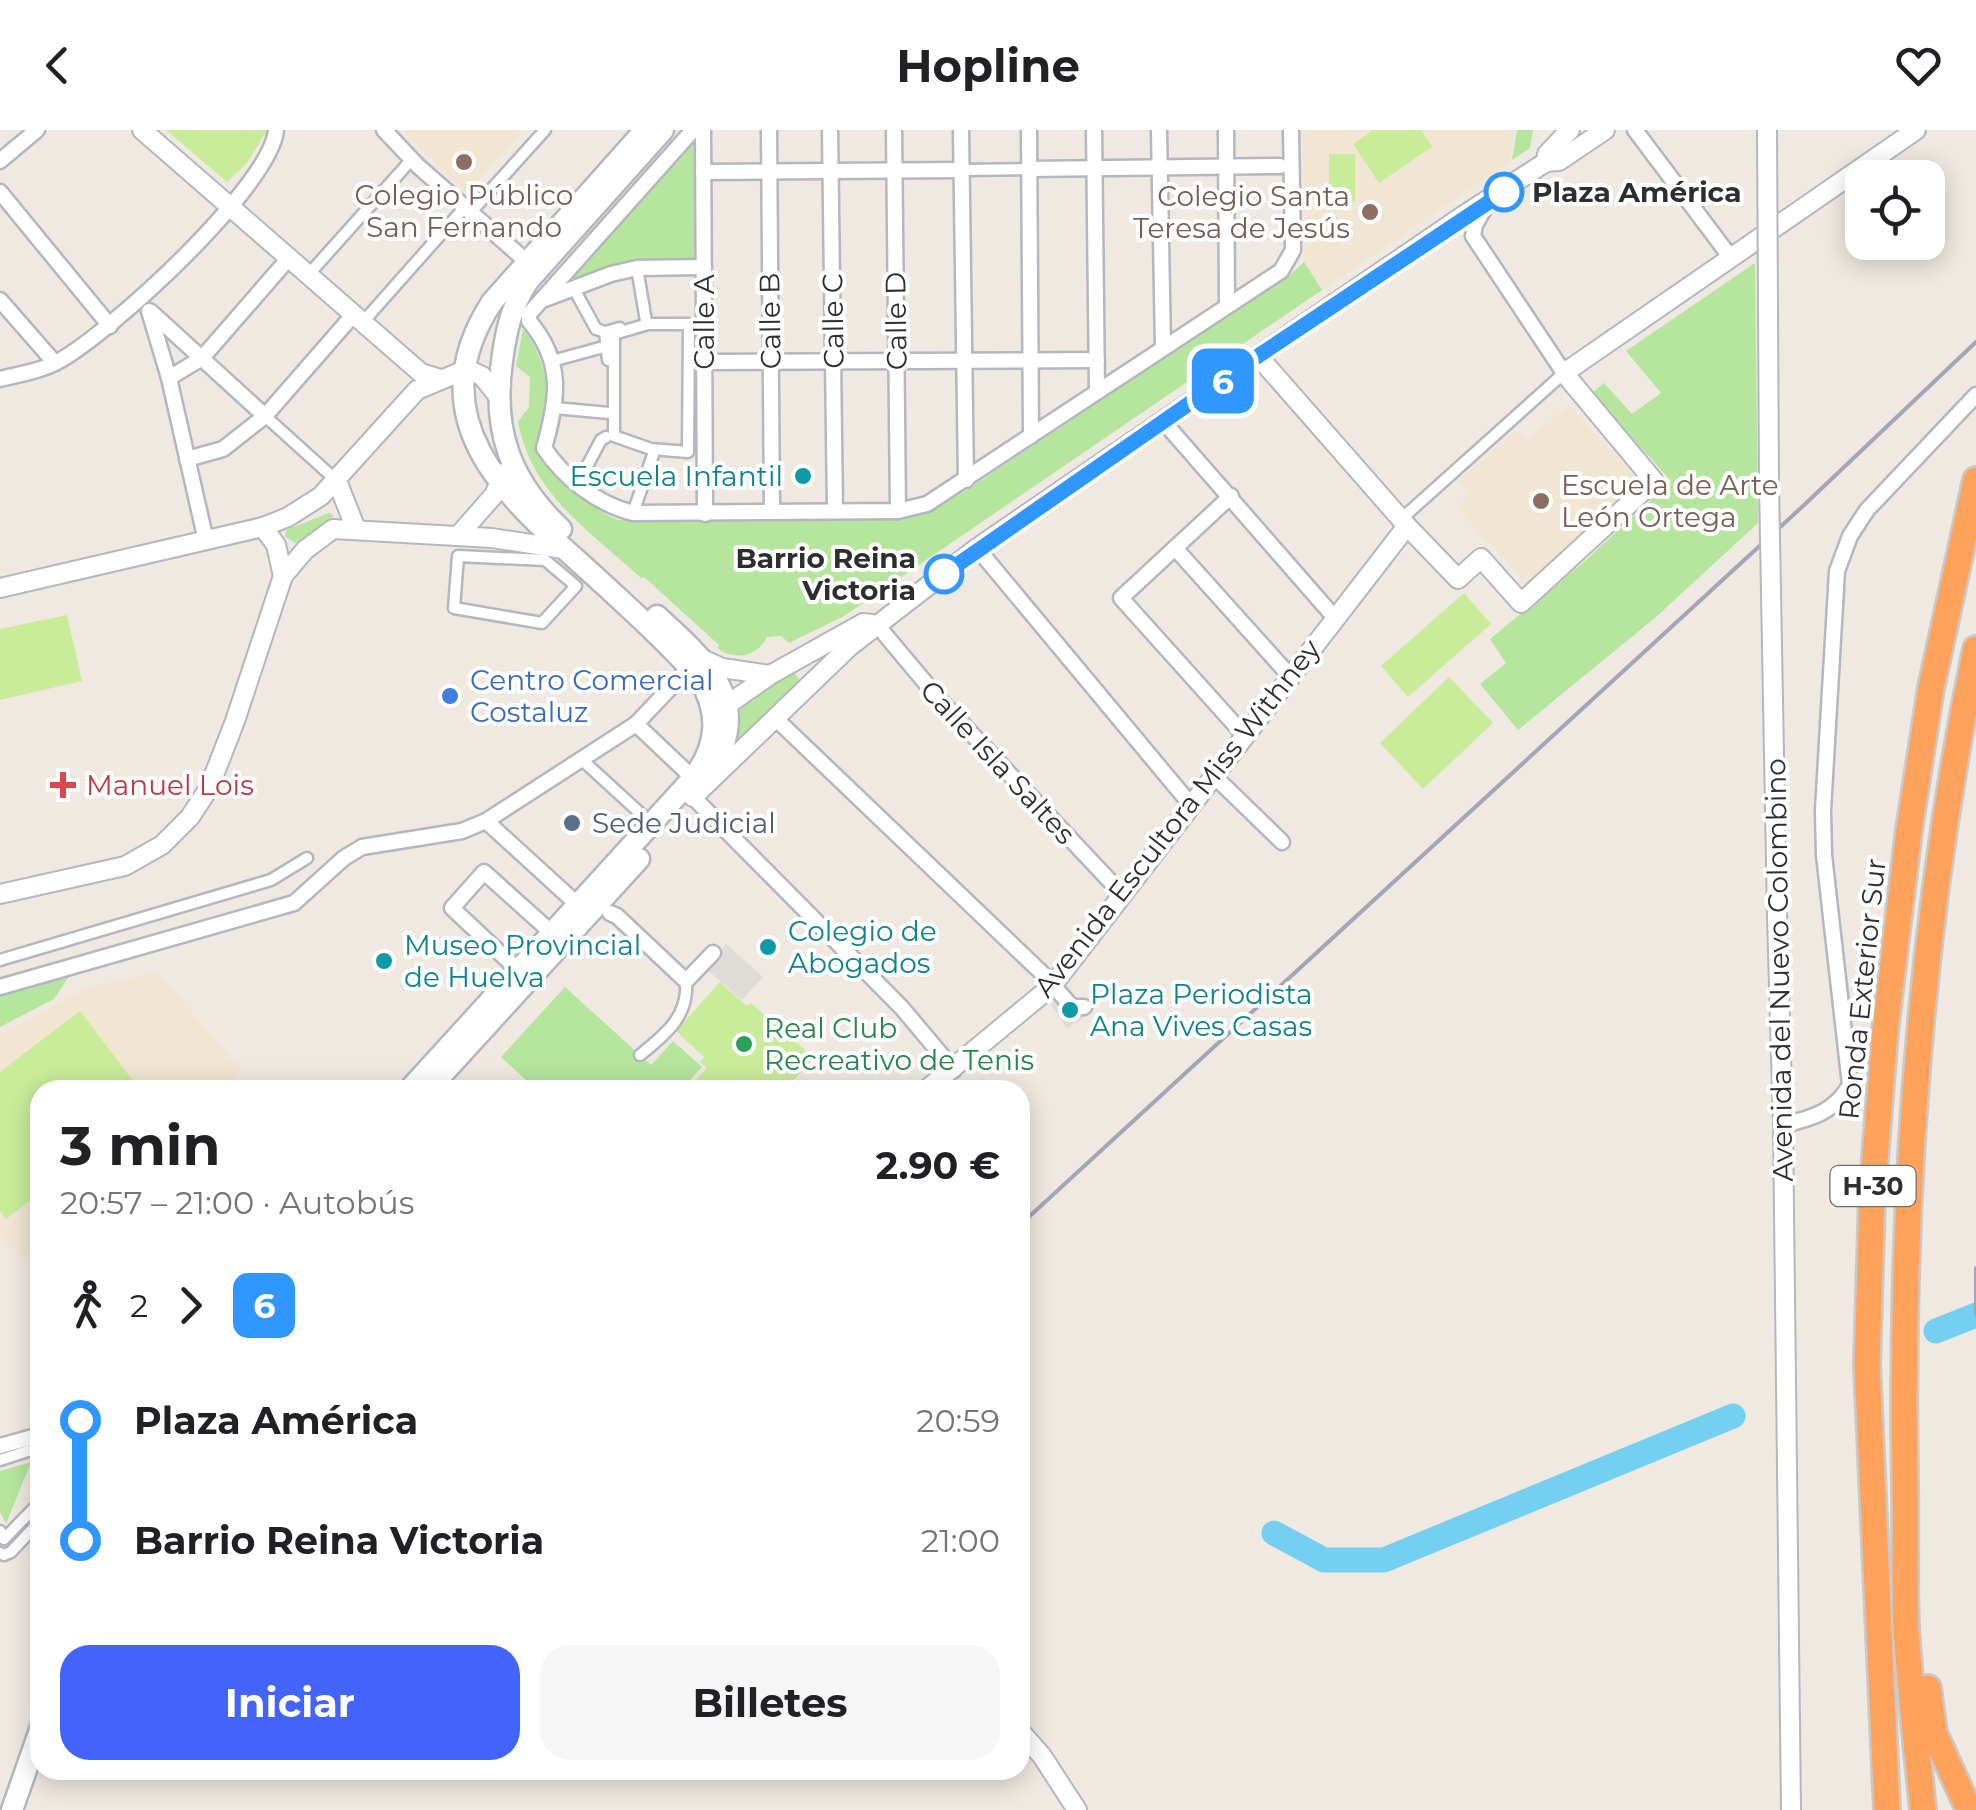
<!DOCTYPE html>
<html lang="es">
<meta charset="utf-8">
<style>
:root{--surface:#fff;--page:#f6f6f6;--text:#202124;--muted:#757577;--accent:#4264fb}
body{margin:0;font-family:Montserrat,sans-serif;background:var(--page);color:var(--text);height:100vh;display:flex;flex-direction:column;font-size:38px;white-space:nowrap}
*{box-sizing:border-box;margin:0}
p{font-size:32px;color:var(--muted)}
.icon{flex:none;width:55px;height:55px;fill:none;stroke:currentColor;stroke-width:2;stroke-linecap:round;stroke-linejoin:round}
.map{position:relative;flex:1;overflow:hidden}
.drawer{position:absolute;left:30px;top:950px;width:1000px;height:700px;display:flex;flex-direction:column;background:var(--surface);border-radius:30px;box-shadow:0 5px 25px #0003}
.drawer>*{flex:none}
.badge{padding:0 20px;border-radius:15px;font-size:35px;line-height:65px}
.buttons{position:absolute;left:1845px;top:30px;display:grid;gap:20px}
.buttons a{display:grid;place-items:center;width:100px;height:100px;border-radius:20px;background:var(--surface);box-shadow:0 5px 25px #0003;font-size:50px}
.map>.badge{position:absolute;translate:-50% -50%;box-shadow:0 0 0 5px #fff}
.legs{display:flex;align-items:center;gap:15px;height:110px;padding:0 30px;font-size:32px}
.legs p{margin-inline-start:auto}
.overview{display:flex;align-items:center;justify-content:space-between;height:170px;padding:0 30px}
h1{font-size:55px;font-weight:700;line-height:75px}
.primary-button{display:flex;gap:20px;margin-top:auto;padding:20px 30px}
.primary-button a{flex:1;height:115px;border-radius:30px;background:var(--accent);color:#fff;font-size:40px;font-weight:700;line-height:115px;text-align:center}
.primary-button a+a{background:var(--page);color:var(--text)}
ul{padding:0 30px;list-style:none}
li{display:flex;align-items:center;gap:35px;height:120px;font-size:38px}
li i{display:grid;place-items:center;width:15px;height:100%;margin:0 12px;background:currentColor}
li i::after{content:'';width:25px;height:25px;margin:-12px;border:8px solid;border-radius:50%;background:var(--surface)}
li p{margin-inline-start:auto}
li:first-child i{background:linear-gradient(#0000 50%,currentColor 0)}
li:last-child i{background:linear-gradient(currentColor 50%,#0000 0)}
header{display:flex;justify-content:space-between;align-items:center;height:130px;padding:0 30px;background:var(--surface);font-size:45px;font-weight:700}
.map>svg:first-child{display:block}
.education{fill:#f0e6d1}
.green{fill:#b6e59e}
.pitch{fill:#c9ec9a}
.plaza{fill:#dfdcd8}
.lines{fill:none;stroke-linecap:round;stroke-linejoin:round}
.river{stroke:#75cff0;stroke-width:25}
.pedestrian-casing{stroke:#b4b7c1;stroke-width:15}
.minor-casing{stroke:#b4b7c1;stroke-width:19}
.tertiary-casing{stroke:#b4b7c1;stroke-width:22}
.secondary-casing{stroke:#b4b7c1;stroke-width:25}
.motorway-casing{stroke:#c9c9c9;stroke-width:30}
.pedestrian{stroke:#fff;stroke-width:10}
.minor{stroke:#fff;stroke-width:14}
.tertiary{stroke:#fff;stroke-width:18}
.secondary{stroke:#fff;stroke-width:20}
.motorway{stroke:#ffa35c;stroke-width:25}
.rail{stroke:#a3a6b8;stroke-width:4}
.tertiary-bridge-casing{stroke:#b4b7c1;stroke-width:22;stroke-linecap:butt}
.tertiary-bridge{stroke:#fff;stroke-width:18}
.line-1-casing{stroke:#fff;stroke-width:22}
.line-1{stroke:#2f97ff;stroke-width:15}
.education-dot{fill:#8d6e63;stroke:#fff;stroke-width:4}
.stop-1-dot{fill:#fff;stroke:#2f97ff;stroke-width:5}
.culture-dot{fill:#0f9aa8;stroke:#fff;stroke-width:4}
.shop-dot{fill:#3f7fe0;stroke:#fff;stroke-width:4}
.health-dot{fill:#e0444e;stroke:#fff;stroke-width:4}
.service-dot{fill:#5c6f8a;stroke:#fff;stroke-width:4}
.leisure-dot{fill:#2e9e5b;stroke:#fff;stroke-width:4}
.labels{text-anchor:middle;stroke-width:8;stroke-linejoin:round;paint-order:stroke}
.shield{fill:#fff;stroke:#6d6d6d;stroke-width:2.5}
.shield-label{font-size:25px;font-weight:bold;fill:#2e2e2e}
.stop-label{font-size:28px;font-weight:bold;fill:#2e2e2e;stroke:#fff;text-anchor:start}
.education-label{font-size:28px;fill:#785e54;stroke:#fff}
.street-label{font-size:28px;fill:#2e2e2e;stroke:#fff}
.culture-label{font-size:28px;fill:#0d838f;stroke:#fff;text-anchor:start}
.shop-label{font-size:28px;fill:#366cbe;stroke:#fff;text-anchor:start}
.health-label{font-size:28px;fill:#be3a42;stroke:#fff;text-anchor:start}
.service-label{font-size:28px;fill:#4e5e75;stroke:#fff;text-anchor:start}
.leisure-label{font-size:28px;fill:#27864d;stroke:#fff;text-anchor:start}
</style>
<header><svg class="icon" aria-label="back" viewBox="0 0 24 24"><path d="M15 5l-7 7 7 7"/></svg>Hopline<svg class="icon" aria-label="heart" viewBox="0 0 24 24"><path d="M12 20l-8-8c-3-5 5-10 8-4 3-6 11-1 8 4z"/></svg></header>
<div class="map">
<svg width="1976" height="1680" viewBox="0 0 1976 1680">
<rect width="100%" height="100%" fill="#efe9e1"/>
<g class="education">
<path d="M401,0H523L467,63Z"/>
<path d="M1303,0H1514L1509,32L1322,160L1304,132Z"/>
<path d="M1569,275L1639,351L1527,455L1457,377L1470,364L1459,351L1516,300L1527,312Z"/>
<path d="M157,843L241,940L222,960H40V1143L0,1107V905L89,857Z"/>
</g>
<g class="green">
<path d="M699,0V132L563,158L559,156Z"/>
<path d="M1517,0H1533L1530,18L1512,30Z"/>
<path d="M1304,132L1322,160L844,486L789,513L781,506L767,507C757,527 735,531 717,518L719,515L644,447L641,448C590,401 532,365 518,292L529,277L530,247L516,236L523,199C542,223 550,251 545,282C542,299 534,312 540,329L605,384L618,390L902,388L921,384L962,363L1290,145Z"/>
<path d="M1755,133L1758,393L1656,487L1518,600L1480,554L1506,533L1490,509L1585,431L1671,351L1592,263L1604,253L1632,284L1661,263L1626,221Z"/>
<path d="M329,383L334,386L296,413L285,407L286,400Z"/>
<path d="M793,540L801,553L735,618L739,583L742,576Z"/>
<path d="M70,845L54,869L0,897V865Z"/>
<path d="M565,857L651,935L673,911L702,937L681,960H537L501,927Z"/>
<path d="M31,1332L6,1394L0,1382V1341Z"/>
</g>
<g class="pitch">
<path d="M166,0H267L247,33L227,52Z"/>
<path d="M1373,0H1421L1432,17L1379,53L1353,14Z"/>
<path d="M1329,24H1355V71L1329,72Z"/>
<path d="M1464,463L1491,494L1408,567L1381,536Z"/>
<path d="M67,485L82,551L0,570V499Z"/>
<path d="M1449,547L1493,593L1423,659L1380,613Z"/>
<path d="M720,852L747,876L751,873L814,928L784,960H687L707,938L700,932L704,927L676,901Z"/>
<path d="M80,881L140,960H40V1063L6,1089L0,1081V942Z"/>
</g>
<g class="plaza">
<path d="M726,814L763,847L742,870L705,838Z"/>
<path d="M1067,858L1089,884L1067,898L1051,875Z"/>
</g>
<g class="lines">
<g class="river">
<path d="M1936,1201L1976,1185"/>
<path d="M1274,1403L1324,1430H1384L1733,1286"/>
</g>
<defs>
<g id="pedestrian">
<path d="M962,40L1029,39"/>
<path d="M471,82L545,0"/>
<path d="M637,138L646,191"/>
<path d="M309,144L412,29"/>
<path d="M574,159L596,199L605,202"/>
<path d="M363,192L465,77"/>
<path d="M648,194H689L688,322L651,319L614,306V204Z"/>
<path d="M608,230L605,202L620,198"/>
<path d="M552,231L607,216"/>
<path d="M555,278L609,283"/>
<path d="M265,286L337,351"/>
<path d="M578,353L601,310L606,307"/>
<path d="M633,383L653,325"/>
<path d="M1408,383L1564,243"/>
<path d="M458,426L545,430L576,456L542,493L454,478Z"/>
<path d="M580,628L652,694"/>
<path d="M0,830L271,750L307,728"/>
<path d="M640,925C666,904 689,886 686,851"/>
<path d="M0,1330L40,1317"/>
<path d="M0,1401L4,1409L40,1372"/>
<path d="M0,1423L4,1425L11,1422L40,1391"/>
</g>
<g id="minor">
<path d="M384,0L418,36L526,131"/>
<path d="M693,0L529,184V191C564,232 558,269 544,318C564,348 597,374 633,383L898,381L927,374L1281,141L1293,120L1291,0"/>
<path d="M703,0L705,384"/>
<path d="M769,0L772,382"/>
<path d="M830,0L835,381"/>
<path d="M894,0L898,381"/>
<path d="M961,0L966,350"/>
<path d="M1029,0L1031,306"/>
<path d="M1094,0L1097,261"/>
<path d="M1159,0L1163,218"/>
<path d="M1226,0L1227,176"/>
<path d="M1635,0L1731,128"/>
<path d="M0,31L37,0"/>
<path d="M1029,39L1280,36"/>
<path d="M703,42L962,40"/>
<path d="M0,62L110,196"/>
<path d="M1488,72L1475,95L1473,106L1564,243"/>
<path d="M545,169L611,144L637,138L704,137"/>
<path d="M0,170L55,233"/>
<path d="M149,181L169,248L206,411"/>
<path d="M151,182L265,286"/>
<path d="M704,232L1097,230"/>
<path d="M169,248L202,228L289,128"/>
<path d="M0,249C20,244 41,241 59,231C110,203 271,56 276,0"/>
<path d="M1163,291L1335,488"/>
<path d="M187,329L223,319L265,286L354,184"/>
<path d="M1231,366L1121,468L1244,605"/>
<path d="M977,418L1191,675"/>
<path d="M1175,418L1290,546"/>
<path d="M877,495L939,569L1123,765"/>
<path d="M775,588L1045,846L1072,877H1084"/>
<path d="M636,594L693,648"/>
<path d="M1213,645L1282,712"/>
<path d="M693,667L902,878L954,940"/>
<path d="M486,691L578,775"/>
<path d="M610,783L617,786L686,851L713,823"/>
<path d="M518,840L452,778L484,742L552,803"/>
<path d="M0,857L294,773L344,728L362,717L462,701L486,691L636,594L689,538"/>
<path d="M1783,995C1813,988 1834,982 1850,955L1824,725L1823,680L1837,441L1850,406L1867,380L1976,265"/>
<path d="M0,1316L40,1305"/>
</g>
<g id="tertiary">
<path d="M142,0L421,243L441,249"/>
<path d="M1546,32L1547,24L1570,0"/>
<path d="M1258,226L1407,396L1458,449L1481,428L1521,473L1654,351L1564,243L1916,0"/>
<path d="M337,351L356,399"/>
<path d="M263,397L276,415L283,446"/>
<path d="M458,406L494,365L504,343"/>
<path d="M0,458L263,397L288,387L321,366L417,260L467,239L482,246L497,265"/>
<path d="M700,528L722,538L770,545"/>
<path d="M716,577L727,575L770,545L863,493L872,494"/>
<path d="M693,667L849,517L977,418L1464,85L1546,32L1559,31L1605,0"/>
<path d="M0,764L125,736L162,715L190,687L209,658L235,591L283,446L305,420L333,399L492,408L563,419"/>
<path d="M1777,786L1783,995L1791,1680"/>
<path d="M926,960L1052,856L1407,396"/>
<path d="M1020,1601L1042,1626L1077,1680"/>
</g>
<g id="secondary">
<path d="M561,399C510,351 492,300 502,231C506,201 511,177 528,151L663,0"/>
<path d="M657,486C703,528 754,571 713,636"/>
<path d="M409,960L693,648C718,615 720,583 699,548C665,510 626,475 589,441C506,367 416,289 492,172L645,0"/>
<path d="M428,960L639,729"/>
<path d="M12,1680L40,1600"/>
</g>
<g id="motorway">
<path d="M1928,1558L1934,1603L1969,1680"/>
<path d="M1887,1680L1867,1235L1872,1067L1885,901L1909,700L1931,558L1976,350"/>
<path d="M1923,1680C1917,1620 1910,1559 1906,1499C1904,1451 1906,1403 1905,1355C1900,1076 1919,793 1976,519"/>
</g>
</defs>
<use href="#pedestrian" class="pedestrian-casing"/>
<use href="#minor" class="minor-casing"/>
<use href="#tertiary" class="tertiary-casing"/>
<use href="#secondary" class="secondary-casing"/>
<use href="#motorway" class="motorway-casing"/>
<use href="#pedestrian" class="pedestrian"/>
<use href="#minor" class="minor"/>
<use href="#tertiary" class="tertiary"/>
<use href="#secondary" class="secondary"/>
<use href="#motorway" class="motorway"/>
<g class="rail">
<path d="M1020,1095L1802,377L1976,212"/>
<path d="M1976,1138V1184"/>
</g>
<defs>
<path id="tertiary-bridge" d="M1767,0L1769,354L1777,786"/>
</defs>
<use href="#tertiary-bridge" class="tertiary-bridge-casing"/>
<use href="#tertiary-bridge" class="tertiary-bridge"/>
</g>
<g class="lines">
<defs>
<path id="line-1" d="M944,444L1249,232L1504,62"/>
</defs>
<use href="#line-1" class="line-1-casing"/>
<use href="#line-1" class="line-1"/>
</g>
<g class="education-dot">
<circle cx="464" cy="32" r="10"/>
<circle cx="1370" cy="82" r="10"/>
<circle cx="1541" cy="371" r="10"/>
</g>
<g class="stop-1-dot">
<circle cx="1504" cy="62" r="18"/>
<circle cx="944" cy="444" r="18"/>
</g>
<g class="culture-dot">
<circle cx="803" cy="346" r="10"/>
<circle cx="768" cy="817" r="10"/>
<circle cx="384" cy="831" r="10"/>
<circle cx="1070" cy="880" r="10"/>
</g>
<circle class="shop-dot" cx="450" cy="566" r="10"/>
<path class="health-dot" d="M58 640h10v10h10v10h-10v10h-10v-10h-10v-10h10z"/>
<circle class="service-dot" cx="572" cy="693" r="10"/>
<circle class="leisure-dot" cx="744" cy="914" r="10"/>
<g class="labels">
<rect class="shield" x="1830.5" y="1036" width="85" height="40" rx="8"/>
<g class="shield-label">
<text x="1873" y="1065">H-30</text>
</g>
<g class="stop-label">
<text x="1532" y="72">Plaza América</text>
<text x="916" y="438" text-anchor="end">Barrio Reina<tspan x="916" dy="32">Victoria</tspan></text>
</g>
<g class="education-label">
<text x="464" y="75">Colegio Público<tspan x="464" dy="32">San Fernando</tspan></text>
<text x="1350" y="76" text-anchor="end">Colegio Santa<tspan x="1350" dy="32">Teresa de Jesús</tspan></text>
<text x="1561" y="365" text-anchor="start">Escuela de Arte<tspan x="1561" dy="32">León Ortega</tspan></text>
</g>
<g class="street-label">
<text transform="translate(770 191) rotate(-91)" y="10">Calle B</text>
<text transform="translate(833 191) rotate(-91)" y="10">Calle C</text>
<text transform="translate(896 191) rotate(-91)" y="10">Calle D</text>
<text transform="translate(704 192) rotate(-90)" y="10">Calle A</text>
<text transform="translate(998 632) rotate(47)" y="10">Calle Isla Saltes</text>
<text transform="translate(1177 688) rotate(-52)" y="10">Avenida Escultora Miss Withney</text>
<text transform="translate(1779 840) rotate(-91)" y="10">Avenida del Nuevo Colombino</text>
<text transform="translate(1862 859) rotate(-84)" y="10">Ronda Exterior Sur</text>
</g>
<g class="culture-label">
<text x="783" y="356" text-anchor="end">Escuela Infantil</text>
<text x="788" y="811">Colegio de<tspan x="788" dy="32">Abogados</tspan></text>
<text x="404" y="825">Museo Provincial<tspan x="404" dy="32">de Huelva</tspan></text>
<text x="1090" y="874">Plaza Periodista<tspan x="1090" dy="32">Ana Vives Casas</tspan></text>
</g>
<g class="shop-label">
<text x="470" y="560">Centro Comercial<tspan x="470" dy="32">Costaluz</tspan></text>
</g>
<g class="health-label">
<text x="86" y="665">Manuel Lois</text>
</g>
<g class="service-label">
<text x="592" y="703">Sede Judicial</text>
</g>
<g class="leisure-label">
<text x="764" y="908">Real Club<tspan x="764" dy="32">Recreativo de Tenis</tspan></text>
</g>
</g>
</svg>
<div class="buttons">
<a><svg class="icon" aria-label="locate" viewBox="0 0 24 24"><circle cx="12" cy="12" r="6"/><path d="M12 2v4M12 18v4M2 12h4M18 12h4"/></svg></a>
</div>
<b class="badge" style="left:1223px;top:251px;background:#2f97ff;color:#fff">6</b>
<section class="drawer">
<div class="overview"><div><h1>3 min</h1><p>20:57 – 21:00 · Autobús</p></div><b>2.90 €</b></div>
<div class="legs"><svg class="icon" aria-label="walk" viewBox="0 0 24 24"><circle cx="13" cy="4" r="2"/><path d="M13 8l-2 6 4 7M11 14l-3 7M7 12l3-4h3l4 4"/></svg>2<svg class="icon" aria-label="forward" viewBox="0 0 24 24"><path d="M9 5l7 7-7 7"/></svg><b class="badge" style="background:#2f97ff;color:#fff">6</b></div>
<ul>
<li><i style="color:#2f97ff"></i><b>Plaza América</b><p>20:59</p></li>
<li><i style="color:#2f97ff"></i><b>Barrio Reina Victoria</b><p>21:00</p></li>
</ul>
<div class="primary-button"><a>Iniciar</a><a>Billetes</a></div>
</section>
</div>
